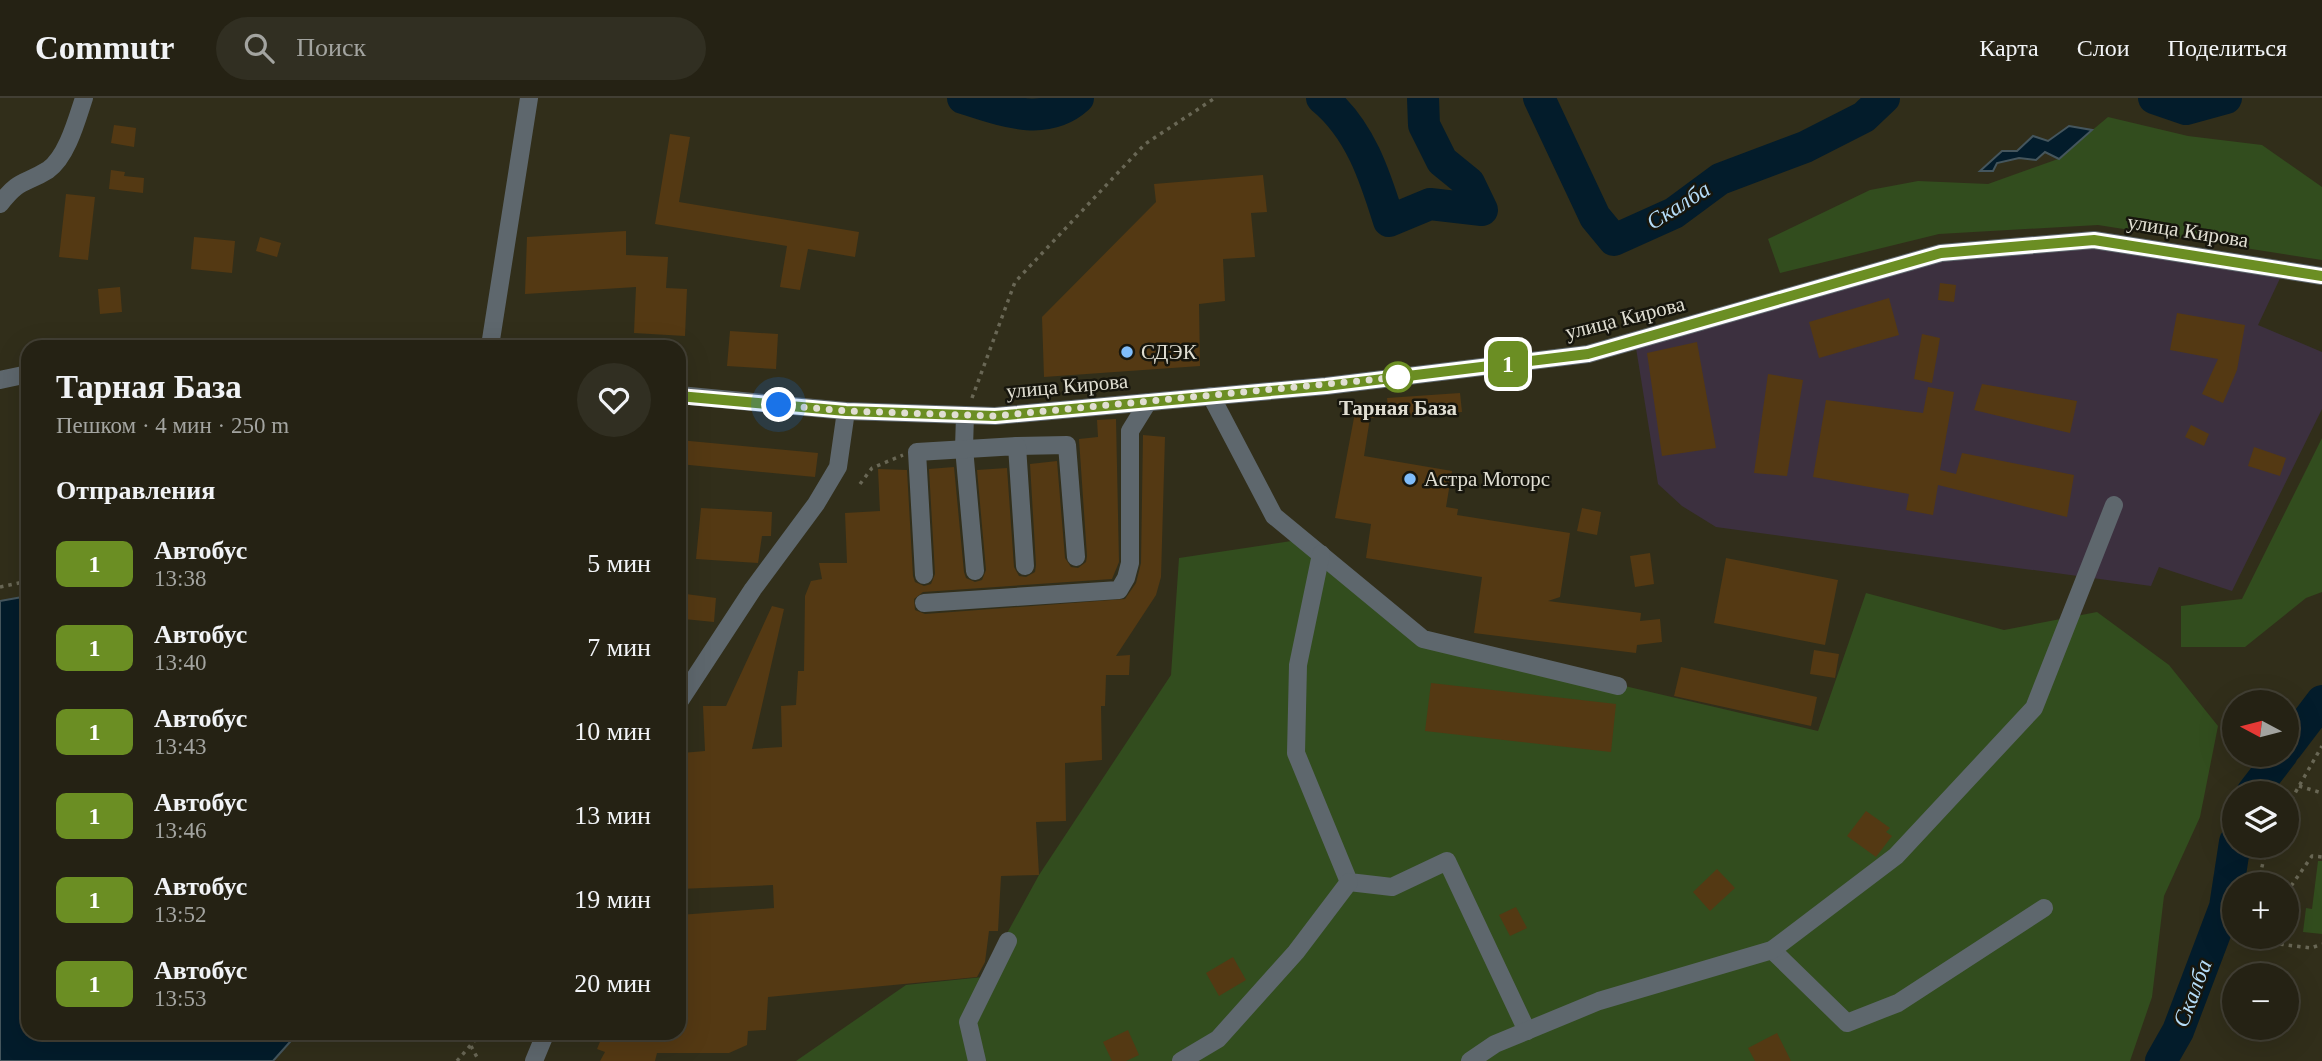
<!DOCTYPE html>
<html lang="ru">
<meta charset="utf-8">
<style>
:root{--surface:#252214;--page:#312f22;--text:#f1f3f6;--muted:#a3a4a0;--line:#423f34}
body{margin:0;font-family:"Times New Roman",serif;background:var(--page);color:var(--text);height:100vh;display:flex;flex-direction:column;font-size:26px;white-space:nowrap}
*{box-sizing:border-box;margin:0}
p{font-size:23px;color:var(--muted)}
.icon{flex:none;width:38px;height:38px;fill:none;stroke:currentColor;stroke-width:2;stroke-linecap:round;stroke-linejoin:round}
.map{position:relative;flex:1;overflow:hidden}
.details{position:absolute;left:21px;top:242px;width:665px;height:700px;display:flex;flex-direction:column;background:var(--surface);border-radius:21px;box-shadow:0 7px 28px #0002,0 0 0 2px var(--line)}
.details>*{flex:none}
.badge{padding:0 14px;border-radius:10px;font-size:24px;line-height:46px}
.needle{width:46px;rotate:277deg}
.controls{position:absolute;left:2222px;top:592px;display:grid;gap:14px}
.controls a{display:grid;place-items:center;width:77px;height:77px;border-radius:50%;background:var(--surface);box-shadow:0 7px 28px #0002,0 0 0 2px var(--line);font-size:35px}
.you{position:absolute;width:35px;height:35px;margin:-18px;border:5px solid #fff;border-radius:50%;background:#1a73e8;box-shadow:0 0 0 10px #1a73e833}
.map>.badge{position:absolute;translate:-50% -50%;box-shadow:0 0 0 4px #fff}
h2{padding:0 35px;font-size:26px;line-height:63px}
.round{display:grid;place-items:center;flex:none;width:74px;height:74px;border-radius:37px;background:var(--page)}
.summary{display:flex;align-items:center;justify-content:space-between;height:119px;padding:0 35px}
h1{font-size:33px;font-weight:800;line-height:52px}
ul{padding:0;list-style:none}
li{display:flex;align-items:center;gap:21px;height:84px;padding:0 35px}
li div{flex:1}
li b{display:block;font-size:26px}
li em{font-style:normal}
li .badge{min-width:77px;font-weight:700;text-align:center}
header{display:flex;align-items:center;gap:42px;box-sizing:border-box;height:98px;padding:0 35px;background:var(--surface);border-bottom:2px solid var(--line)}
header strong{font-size:33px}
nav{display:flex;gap:38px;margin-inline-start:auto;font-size:24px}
.search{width:490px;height:63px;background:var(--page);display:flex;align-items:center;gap:18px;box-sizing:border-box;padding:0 24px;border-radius:38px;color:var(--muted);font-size:26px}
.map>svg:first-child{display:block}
.industrial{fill:#3c303f}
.green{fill:#324d1e}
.water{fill:#031c2b;stroke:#45565d;stroke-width:2}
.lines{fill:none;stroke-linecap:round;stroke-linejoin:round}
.river{stroke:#031c2b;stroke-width:32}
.building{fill:#543913}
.path{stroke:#696755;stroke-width:3.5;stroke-dasharray:3.5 5;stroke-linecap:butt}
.minor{stroke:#5e676d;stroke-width:18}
.line-casing{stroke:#fff;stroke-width:16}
.line{stroke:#6b8e23;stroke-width:10}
.walk{stroke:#e0ded2;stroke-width:7;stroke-dasharray:0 12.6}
.poi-dot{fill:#80bdfa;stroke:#17160d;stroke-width:2.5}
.stop-dot{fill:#fff;stroke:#6b8e23;stroke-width:3.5}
.labels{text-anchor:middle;stroke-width:5;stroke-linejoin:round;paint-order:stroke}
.street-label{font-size:21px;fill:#e0ded2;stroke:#17160d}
.poi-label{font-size:21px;fill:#e0ded2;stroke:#17160d;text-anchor:start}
.stop-label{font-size:21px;font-weight:bold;fill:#e0ded2;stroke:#17160d}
.water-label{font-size:23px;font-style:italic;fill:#b5dcf7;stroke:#17160d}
</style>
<header>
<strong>Commutr</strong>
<div class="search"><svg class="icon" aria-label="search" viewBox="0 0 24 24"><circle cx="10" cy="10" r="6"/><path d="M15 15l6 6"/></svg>Поиск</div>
<nav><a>Карта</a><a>Слои</a><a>Поделиться</a></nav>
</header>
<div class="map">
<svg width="2322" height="963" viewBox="0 0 2322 963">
<rect width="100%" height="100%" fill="#312e1a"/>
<path class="industrial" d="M2092,149L2283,174L2258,227L2322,254V311L2232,493L2159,469L2151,488L1716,429L1682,408L1658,386L1636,250L1938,162Z"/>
<g class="green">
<path d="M2108,19L2188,38L2262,47L2322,89V162L2098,127L1939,136L1780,175L1768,141L1870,92L1918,83L1988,86L2058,61Z"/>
<path d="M2322,340V494L2306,500L2245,549H2181V508L2242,501Z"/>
<path d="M1298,442L1423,541L1818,633L1866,495L2004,532L2097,514L2169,567L2218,628L2200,719L2164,798L2152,899L2130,963H796L906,887L983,879L1039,777L1171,577L1179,460Z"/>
<path d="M2318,763H2322V836L2303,834L2306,810L2312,811Z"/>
</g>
<g class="water">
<path d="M2069,28L2092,32L2059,61L2045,54L2036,62L2019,60L1997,65L1993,73H1980L2002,53H2017L2033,38L2048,43Z"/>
<path d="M28,498V934L298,935L273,963H0V503Z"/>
</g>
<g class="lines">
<g class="river">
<path d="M963,0C1001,12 1045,30 1078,0"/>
<path d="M1322,0C1360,31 1375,78 1389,123L1430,106L1482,112L1469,85L1442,63L1424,27L1423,0"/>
<path d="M1539,0L1595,119L1614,142L1674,115L1720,81L1805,49L1864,19L1884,0"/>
<path d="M2154,0L2186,11L2226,0"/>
<path d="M2287,649L2322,603"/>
<path d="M2252,695L2282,656"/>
<path d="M2161,963L2178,933L2225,809L2235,744"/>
</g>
</g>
<g class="building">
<path d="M114,27L136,30L134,49L111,45Z"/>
<path d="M670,36L690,39L679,104L859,134L855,159L808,151L800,192L780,189L787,148L655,126Z"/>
<path d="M111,72L125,74L124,78L144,80L143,95L109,91Z"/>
<path d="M1263,77L1267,114L1251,115L1255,159L1223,161L1225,203L1199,206L1200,268L1044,279L1042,219L1156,104L1154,86Z"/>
<path d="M66,96L95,99L88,162L59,159Z"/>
<path d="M626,133V157L668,159L666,190L687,191L685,238L634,235L636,189L525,196L527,139Z"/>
<path d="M194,139L235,143L232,175L191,171Z"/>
<path d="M260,139L281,145L277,159L256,153Z"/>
<path d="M1940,185L1956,187L1954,204L1938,202Z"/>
<path d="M120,189L122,214L100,216L98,191Z"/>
<path d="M1889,200L1899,237L1819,260L1809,224Z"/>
<path d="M2177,215L2245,227L2237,272L2223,305L2202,296L2218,261L2170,252Z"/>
<path d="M730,233L778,236L776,271L727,268Z"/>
<path d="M1922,236L1940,240L1932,285L1914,281Z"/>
<path d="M1697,244L1716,350L1662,358L1647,255Z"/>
<path d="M1768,276L1803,282L1787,378L1754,375Z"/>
<path d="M1982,286L2077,303L2070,335L1974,312Z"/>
<path d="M1928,289L1954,294L1940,372L1956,376L1962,355L2074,377L2067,419L1938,387L1933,417L1906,412L1909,396L1813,379L1826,302L1923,315Z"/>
<path d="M1460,295L1462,314L1370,320L1364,358L1452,373L1446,409L1458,411L1457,417L1570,435L1560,499L1548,503L1641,515L1640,523L1660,521L1662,544L1637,547L1636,555L1474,535L1482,479L1366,460L1371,426L1335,420L1357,304L1388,309L1387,300Z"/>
<path d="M1116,321L1119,464L1112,481L923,494L914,501L915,512L925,516L1125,501L1136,485L1141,465L1143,337L1165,339L1161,479L1156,497L1116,558L1130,557L1129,577H1106L1105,608H1101L1102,662L1065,665L1066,723L1036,724L1039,777L1001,778L998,833H989L985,864L977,879L768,899L766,932L748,933L747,947L729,955H657L655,963H600L605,954L597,951L604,934H679V817L774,810L773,787L679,791L682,655L705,653L703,608H726L772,508L784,511L752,651L782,649L781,608L796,607L798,573H804L805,498L811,483L822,481L819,465H847L845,415L880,413L878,371L907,372L913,478L915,484L924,488L931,486L935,476L929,371L954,369L964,474L966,480L975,484L982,482L986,472L977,372L1007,370L1014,469L1019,478L1026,479L1035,474L1036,467L1030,366L1057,363L1065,460L1071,469L1078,470L1086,464L1087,458L1079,341L1098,339L1097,322Z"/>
<path d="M2191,327L2209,336L2204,348L2185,339Z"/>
<path d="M679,342L818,355L815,379L679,366Z"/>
<path d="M2254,349L2286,360L2280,378L2248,368Z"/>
<path d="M701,410L772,414L771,438H762L758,465L696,461Z"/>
<path d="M1582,410L1601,414L1597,437L1577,433Z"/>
<path d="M1650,455L1654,486L1635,489L1630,458Z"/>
<path d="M1726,460L1838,482L1825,547L1714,525Z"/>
<path d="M686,496L716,500L714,524L684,521Z"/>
<path d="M1814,552L1839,556L1835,580L1810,576Z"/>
<path d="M1681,569L1817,599L1811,628L1674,598Z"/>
<path d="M1431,585L1616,606L1611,654L1425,633Z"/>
<path d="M1866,713L1890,730L1886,734L1892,738L1876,759L1847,738Z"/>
<path d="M1717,771L1735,790L1710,813L1693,794Z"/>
<path d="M1516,809L1527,830L1510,838L1499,817Z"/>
<path d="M1233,859L1246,882L1219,898L1206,875Z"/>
<path d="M1128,932L1139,957L1126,963H1112L1103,944Z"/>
<path d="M1777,935L1791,963H1755L1748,950Z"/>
</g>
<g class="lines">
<g class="path">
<path d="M972,300L1015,184L1145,46L1215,0"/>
<path d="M860,386L872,370L903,357"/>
<path d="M0,489L28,483"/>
<path d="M2299,688L2322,695"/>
<path d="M2287,709L2322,648"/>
<path d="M2258,786L2267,747"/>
<path d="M2287,804L2289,791L2312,758L2322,759"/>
<path d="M2248,838L2255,843L2311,850L2322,846"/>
<path d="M2282,846L2283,838"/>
<path d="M471,948L479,963"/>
<path d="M457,963L482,934"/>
</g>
<g class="minor">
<path d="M0,106C20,80 24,87 48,72C67,59 77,21 84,0"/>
<path d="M490,248L529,0"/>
<path d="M0,282L28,276"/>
<path d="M679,297L846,313L995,318L1326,288L1588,256L1941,155L2094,142L2322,178"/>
<path d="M1211,298L1274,418L1423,541L1618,588"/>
<path d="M965,317L964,350L975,473"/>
<path d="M1017,348L1067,347L1076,459"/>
<path d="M1321,456L1298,567L1296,655L1349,784L1392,789L1447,763L1527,933"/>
<path d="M924,477L917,354L1017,348L1025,468"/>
<path d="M924,505L1119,492L1126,480L1130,465V333L1148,304"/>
<path d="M679,604L753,491L816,406L838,369L846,313"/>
<path d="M1772,852L1847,925L1898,905L2044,810"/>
<path d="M534,963L546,934"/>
<path d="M977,963L968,924L1008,843"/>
<path d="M1181,963L1218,941L1296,854L1349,784"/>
<path d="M1470,963L1495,946L1599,903L1772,852L1896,758L2034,610L2114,407"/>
</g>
</g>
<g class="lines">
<defs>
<path id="line" d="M679,298L846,313L995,318L1326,288L1588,256L1941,155L2094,142L2322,178"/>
</defs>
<use href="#line" class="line-casing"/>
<use href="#line" class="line"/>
<path class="walk" d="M779,307L846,313L995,318L1410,278L1398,279"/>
</g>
<g class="poi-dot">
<circle cx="1127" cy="254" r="7"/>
<circle cx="1410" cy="381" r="7"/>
</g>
<circle class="stop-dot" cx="1398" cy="279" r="14"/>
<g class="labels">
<g class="street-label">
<text transform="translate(2188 133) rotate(9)" y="7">улица Кирова</text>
<text transform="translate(1625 220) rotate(-14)" y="7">улица Кирова</text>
<text transform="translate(1067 288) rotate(-5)" y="7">улица Кирова</text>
</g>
<g class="poi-label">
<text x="1141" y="261">СДЭК</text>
<text x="1424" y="388">Астра Моторс</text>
</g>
<g class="stop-label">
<text x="1398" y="317">Тарная База</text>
</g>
<g class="water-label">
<text transform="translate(1678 107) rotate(-32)" y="8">Скалба</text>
<text transform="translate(2192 895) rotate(-69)" y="8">Скалба</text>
</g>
</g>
</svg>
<div class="controls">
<a><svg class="needle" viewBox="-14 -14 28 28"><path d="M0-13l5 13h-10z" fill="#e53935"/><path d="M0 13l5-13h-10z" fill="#a3a4a0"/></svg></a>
<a><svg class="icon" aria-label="layers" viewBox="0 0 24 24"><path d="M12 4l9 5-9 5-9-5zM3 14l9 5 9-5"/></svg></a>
<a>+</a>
<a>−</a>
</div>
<div class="you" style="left:779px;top:307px"></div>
<b class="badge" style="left:1508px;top:266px;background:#6b8e23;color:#fff">1</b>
<section class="details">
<div class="summary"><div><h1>Тарная База</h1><p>Пешком · 4 мин · 250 m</p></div><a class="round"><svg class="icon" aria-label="heart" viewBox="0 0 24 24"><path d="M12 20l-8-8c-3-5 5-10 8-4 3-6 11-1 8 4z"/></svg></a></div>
<h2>Отправления</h2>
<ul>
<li><span class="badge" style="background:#6b8e23;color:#fff">1</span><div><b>Автобус</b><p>13:38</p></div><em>5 мин</em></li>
<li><span class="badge" style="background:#6b8e23;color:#fff">1</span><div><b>Автобус</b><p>13:40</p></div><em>7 мин</em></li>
<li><span class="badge" style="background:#6b8e23;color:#fff">1</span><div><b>Автобус</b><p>13:43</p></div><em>10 мин</em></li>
<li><span class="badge" style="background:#6b8e23;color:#fff">1</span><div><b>Автобус</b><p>13:46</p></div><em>13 мин</em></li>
<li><span class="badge" style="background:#6b8e23;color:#fff">1</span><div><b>Автобус</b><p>13:52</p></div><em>19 мин</em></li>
<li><span class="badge" style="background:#6b8e23;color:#fff">1</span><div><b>Автобус</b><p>13:53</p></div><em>20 мин</em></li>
</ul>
</section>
</div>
